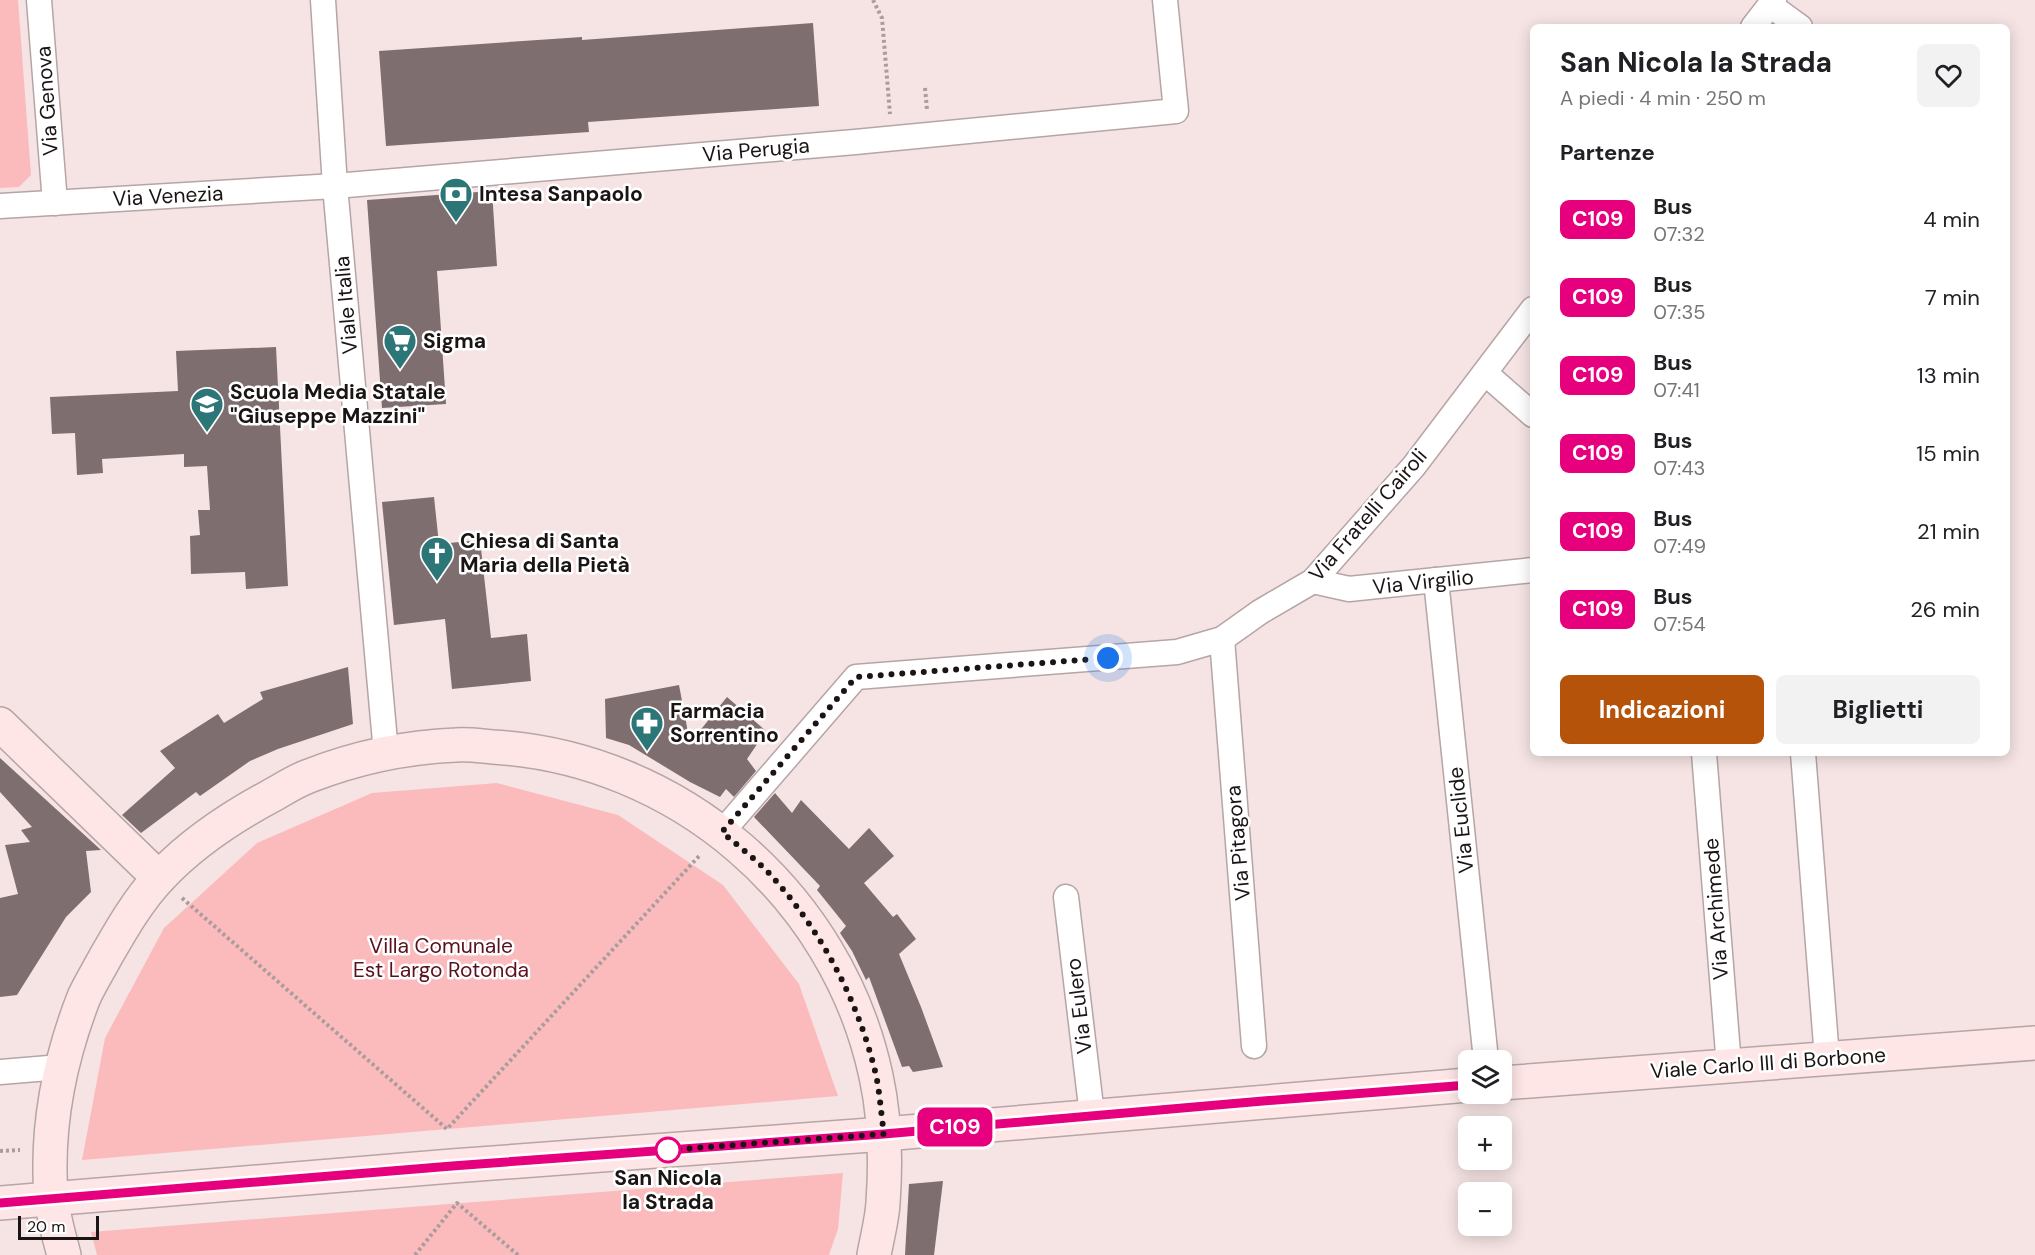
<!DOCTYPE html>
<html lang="it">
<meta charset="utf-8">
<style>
:root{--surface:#fff;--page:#f2f2f2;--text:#202124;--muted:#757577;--accent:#b45309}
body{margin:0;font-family:"DM Sans",sans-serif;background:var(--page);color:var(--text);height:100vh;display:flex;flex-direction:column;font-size:22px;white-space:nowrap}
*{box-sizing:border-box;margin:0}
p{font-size:20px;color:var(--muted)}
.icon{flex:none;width:33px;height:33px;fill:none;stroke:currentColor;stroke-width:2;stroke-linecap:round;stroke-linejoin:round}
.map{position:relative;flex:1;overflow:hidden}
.sheet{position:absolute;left:1530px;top:24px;width:480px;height:732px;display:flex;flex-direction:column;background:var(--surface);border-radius:9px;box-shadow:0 3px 15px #0003}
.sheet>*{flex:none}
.badge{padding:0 12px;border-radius:9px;font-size:21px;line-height:39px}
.buttons{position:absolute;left:1458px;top:1050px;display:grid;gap:12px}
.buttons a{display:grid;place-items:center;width:54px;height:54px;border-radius:9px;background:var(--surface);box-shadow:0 3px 15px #0003;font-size:30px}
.scale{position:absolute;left:18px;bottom:15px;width:81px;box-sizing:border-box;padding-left:6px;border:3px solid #1a1414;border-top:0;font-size:16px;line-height:21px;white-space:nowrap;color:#1a1414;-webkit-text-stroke:4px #fff;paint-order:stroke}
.you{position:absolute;width:30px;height:30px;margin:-15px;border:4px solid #fff;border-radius:50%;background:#1a73e8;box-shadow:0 0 0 9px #1a73e833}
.map>.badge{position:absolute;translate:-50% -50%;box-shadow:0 0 0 3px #fff}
h2{padding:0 30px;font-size:22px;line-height:54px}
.round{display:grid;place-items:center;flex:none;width:63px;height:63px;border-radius:9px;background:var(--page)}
.head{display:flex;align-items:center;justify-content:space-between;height:102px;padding:0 30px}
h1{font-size:28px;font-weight:700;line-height:45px}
.primary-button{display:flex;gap:12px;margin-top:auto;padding:12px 30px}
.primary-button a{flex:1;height:69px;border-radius:9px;background:var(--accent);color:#fff;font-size:24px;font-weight:700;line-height:69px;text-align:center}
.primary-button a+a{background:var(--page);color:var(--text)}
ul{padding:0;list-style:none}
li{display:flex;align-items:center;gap:18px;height:78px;padding:0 30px}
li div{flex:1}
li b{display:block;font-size:22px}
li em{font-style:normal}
li .badge{min-width:66px;font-weight:700;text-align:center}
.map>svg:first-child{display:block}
.green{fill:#fbbbbd}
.building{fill:#7e6e6f}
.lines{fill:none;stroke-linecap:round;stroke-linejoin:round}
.street-casing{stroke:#b6a5a6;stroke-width:27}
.secondary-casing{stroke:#b6a5a6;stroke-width:36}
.path{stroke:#aa9c9c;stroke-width:4;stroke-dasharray:3 3;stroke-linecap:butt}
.street{stroke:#fff;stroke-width:24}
.secondary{stroke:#fee6e7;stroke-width:33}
.line-casing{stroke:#fff;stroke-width:14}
.line{stroke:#e6007e;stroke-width:9}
.walk{stroke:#1a1414;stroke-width:6;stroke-dasharray:0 10.8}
.stop-dot{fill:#fff;stroke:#e6007e;stroke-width:3}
.labels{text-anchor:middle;stroke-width:5;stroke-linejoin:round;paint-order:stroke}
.street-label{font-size:21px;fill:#1a1414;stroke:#fff}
.poi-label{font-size:21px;font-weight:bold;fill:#1a1414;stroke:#fff;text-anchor:start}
.park-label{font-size:21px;fill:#59111d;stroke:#fff}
.stop-label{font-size:21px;font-weight:bold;fill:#1a1414;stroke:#fff}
</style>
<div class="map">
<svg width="2035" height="1255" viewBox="0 0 2035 1255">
<rect width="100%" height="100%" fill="#f6e4e4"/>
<g class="green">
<path d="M0,0H18L31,175L19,187L0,188Z"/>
<path d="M497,783L618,815L723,885L799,984L838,1096L82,1160L105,1038L164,928L257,843L372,793Z"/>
<path d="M843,1173L838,1229L829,1255H97L91,1232Z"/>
</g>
<g class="building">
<path d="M813,23L819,106L588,122L589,132L386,146L379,51L582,37V40Z"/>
<path d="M492,191L497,266L437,271L446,404L382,408L367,200Z"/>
<path d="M276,347L288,586L246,589L245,572L191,574L190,536L200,535L198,510H210L207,466L184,467V454L102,459L103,473L77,475L75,433L52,434L50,397L178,391L176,351Z"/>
<path d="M434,497L439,544L480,540L491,638L527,634L531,681L452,689L445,619L394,625L382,502Z"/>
<path d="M348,667L353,724L278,749L250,761L200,796L196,792L141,833L122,815L175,768L160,751L218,714L224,723L263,699L260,692Z"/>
<path d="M679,685L690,743L727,697L766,731L747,759L756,771L734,797L726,789L720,797L690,782L629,745L606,738L605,699Z"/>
<path d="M0,758L101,850L86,851L91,892L66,917L17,995L0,997V898L18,894L5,845L30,842L21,830L32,827L0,792Z"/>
<path d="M775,793L792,813L801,800L849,849L869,828L894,856L864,883L893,917L897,914L916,939L899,954L921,1007L943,1067L913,1072L909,1066L902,1067L869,977L866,980L852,951L840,933L846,926L817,890L820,886L754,817Z"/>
<path d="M943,1181L934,1255H905L909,1184Z"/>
</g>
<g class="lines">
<defs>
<g id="street">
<path d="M39,0L55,203"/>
<path d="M323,0L335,186L386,753"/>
<path d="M1770,5L1800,27"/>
<path d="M1753,27L1774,0"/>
<path d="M0,206L335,186L855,142L1176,111L1165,0"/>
<path d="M1485,373L1533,415"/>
<path d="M1436,580L1486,1060"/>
<path d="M1313,581L1349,589L1533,570"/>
<path d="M1222,639L1254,1046"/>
<path d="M1704,753L1729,1066"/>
<path d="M1803,753L1827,1058"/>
<path d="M722,832L856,677L1177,652L1222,639L1260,612L1313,581L1414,466L1533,309"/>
<path d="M1066,897L1092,1115"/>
<path d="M0,1072L61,1067"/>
</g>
<g id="secondary">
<path d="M0,724L159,878"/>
<path d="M1502,1083L2035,1043"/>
<path d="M0,1203L452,1166L884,1134L1468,1085"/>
<path d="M64,1255C59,1236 53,1216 51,1196C46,1128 59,1061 84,997C90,984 98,971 105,958C121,930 138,900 160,877C191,844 230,818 269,797C282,790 295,781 309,776C355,758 406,747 456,745C468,744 481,746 493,747C678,758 837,894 876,1076C885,1117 886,1161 883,1203C882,1220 877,1238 874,1255"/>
</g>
</defs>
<use href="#street" class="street-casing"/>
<use href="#secondary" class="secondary-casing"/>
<g class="path">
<path d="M873,0L882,18L890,114"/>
<path d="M925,88L927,110"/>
<path d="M182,898L447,1129L700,855"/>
<path d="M0,1151L20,1150"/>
<path d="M415,1255L457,1203L518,1255"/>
</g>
<use href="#street" class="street"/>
<use href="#secondary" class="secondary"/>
</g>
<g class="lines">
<defs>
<path id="line" d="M0,1203L452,1166L884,1134L1263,1101L1468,1085"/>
</defs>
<use href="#line" class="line-casing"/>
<use href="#line" class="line"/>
<path class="walk" d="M668,1150L884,1134C881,1114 880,1094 876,1075C858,999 820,928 767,871C753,857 737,845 722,832L856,677L1108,658"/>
</g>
<defs>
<symbol id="bank-pin" viewBox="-11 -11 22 30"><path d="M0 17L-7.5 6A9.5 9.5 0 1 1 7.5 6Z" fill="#2c7677" stroke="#fff"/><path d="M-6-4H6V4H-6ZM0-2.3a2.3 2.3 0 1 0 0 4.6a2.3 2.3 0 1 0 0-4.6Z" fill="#fff"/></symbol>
<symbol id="supermarket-pin" viewBox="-11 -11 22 30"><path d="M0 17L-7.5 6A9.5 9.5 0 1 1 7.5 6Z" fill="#2c7677" stroke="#fff"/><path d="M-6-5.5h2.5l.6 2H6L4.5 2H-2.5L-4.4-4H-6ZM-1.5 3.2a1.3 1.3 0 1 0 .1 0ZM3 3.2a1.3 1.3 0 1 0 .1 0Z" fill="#fff"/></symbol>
<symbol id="school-pin" viewBox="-11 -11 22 30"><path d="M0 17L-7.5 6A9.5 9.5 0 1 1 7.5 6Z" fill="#2c7677" stroke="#fff"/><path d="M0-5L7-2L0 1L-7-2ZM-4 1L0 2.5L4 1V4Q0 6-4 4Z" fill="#fff"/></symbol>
<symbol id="church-pin" viewBox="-11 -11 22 30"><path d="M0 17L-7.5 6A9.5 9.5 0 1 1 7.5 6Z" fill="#2c7677" stroke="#fff"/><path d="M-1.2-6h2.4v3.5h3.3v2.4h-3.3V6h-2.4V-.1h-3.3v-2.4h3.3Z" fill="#fff"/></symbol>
<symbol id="pharmacy-pin" viewBox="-11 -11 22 30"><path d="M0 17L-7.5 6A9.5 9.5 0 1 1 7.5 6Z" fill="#2c7677" stroke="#fff"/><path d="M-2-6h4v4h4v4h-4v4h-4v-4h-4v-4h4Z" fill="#fff"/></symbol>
</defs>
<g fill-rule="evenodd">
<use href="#bank-pin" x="437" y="175" width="38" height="52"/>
<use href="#supermarket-pin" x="381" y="322" width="38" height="52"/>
<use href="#school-pin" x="188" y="385" width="38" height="52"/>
<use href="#church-pin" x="418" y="534" width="38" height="52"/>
<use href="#pharmacy-pin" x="628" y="704" width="38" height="52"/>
</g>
<circle class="stop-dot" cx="668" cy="1150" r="12"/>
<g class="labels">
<g class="street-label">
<text transform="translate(47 101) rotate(-94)" y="7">Via Genova</text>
<text transform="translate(756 150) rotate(-5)" y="7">Via Perugia</text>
<text transform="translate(168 196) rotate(-3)" y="7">Via Venezia</text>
<text transform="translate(346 305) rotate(-95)" y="7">Viale Italia</text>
<text transform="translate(1368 515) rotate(-49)" y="7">Via Fratelli Cairoli</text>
<text transform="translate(1423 582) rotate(-6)" y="7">Via Virgilio</text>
<text transform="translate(1461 820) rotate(-96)" y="7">Via Euclide</text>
<text transform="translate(1238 843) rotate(-95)" y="7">Via Pitagora</text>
<text transform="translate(1716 909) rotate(-94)" y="7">Via Archimede</text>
<text transform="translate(1079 1006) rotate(-97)" y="7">Via Eulero</text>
<text transform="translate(1768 1063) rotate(-4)" y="7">Viale Carlo III di Borbone</text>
</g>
<g class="poi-label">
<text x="479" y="201">Intesa Sanpaolo</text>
<text x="423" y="348">Sigma</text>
<text x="230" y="399">Scuola Media Statale<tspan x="230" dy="24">"Giuseppe Mazzini"</tspan></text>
<text x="460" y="548">Chiesa di Santa<tspan x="460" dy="24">Maria della Pietà</tspan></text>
<text x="670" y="718">Farmacia<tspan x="670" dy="24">Sorrentino</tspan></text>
</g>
<g class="park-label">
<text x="441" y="953">Villa Comunale<tspan x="441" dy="24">Est Largo Rotonda</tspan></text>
</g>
<g class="stop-label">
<text x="668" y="1185">San Nicola<tspan x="668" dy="24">la Strada</tspan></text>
</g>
</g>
</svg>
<div class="buttons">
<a><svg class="icon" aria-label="layers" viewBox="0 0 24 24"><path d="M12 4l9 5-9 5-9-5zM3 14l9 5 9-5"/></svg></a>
<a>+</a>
<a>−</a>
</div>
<div class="scale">20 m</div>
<div class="you" style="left:1108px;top:658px"></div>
<b class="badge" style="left:955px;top:1127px;background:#e6007e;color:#fff">C109</b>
<section class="sheet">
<div class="head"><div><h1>San Nicola la Strada</h1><p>A piedi · 4 min · 250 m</p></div><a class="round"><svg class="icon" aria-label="heart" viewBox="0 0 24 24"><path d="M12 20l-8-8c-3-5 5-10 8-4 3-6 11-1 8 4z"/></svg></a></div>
<h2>Partenze</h2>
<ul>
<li><span class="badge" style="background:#e6007e;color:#fff">C109</span><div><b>Bus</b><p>07:32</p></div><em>4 min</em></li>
<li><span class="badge" style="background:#e6007e;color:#fff">C109</span><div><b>Bus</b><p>07:35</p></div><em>7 min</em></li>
<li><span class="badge" style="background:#e6007e;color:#fff">C109</span><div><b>Bus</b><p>07:41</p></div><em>13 min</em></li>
<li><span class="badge" style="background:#e6007e;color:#fff">C109</span><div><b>Bus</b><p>07:43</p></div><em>15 min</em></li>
<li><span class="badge" style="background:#e6007e;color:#fff">C109</span><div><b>Bus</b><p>07:49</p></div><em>21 min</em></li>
<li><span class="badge" style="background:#e6007e;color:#fff">C109</span><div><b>Bus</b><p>07:54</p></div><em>26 min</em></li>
</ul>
<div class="primary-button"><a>Indicazioni</a><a>Biglietti</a></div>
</section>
</div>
